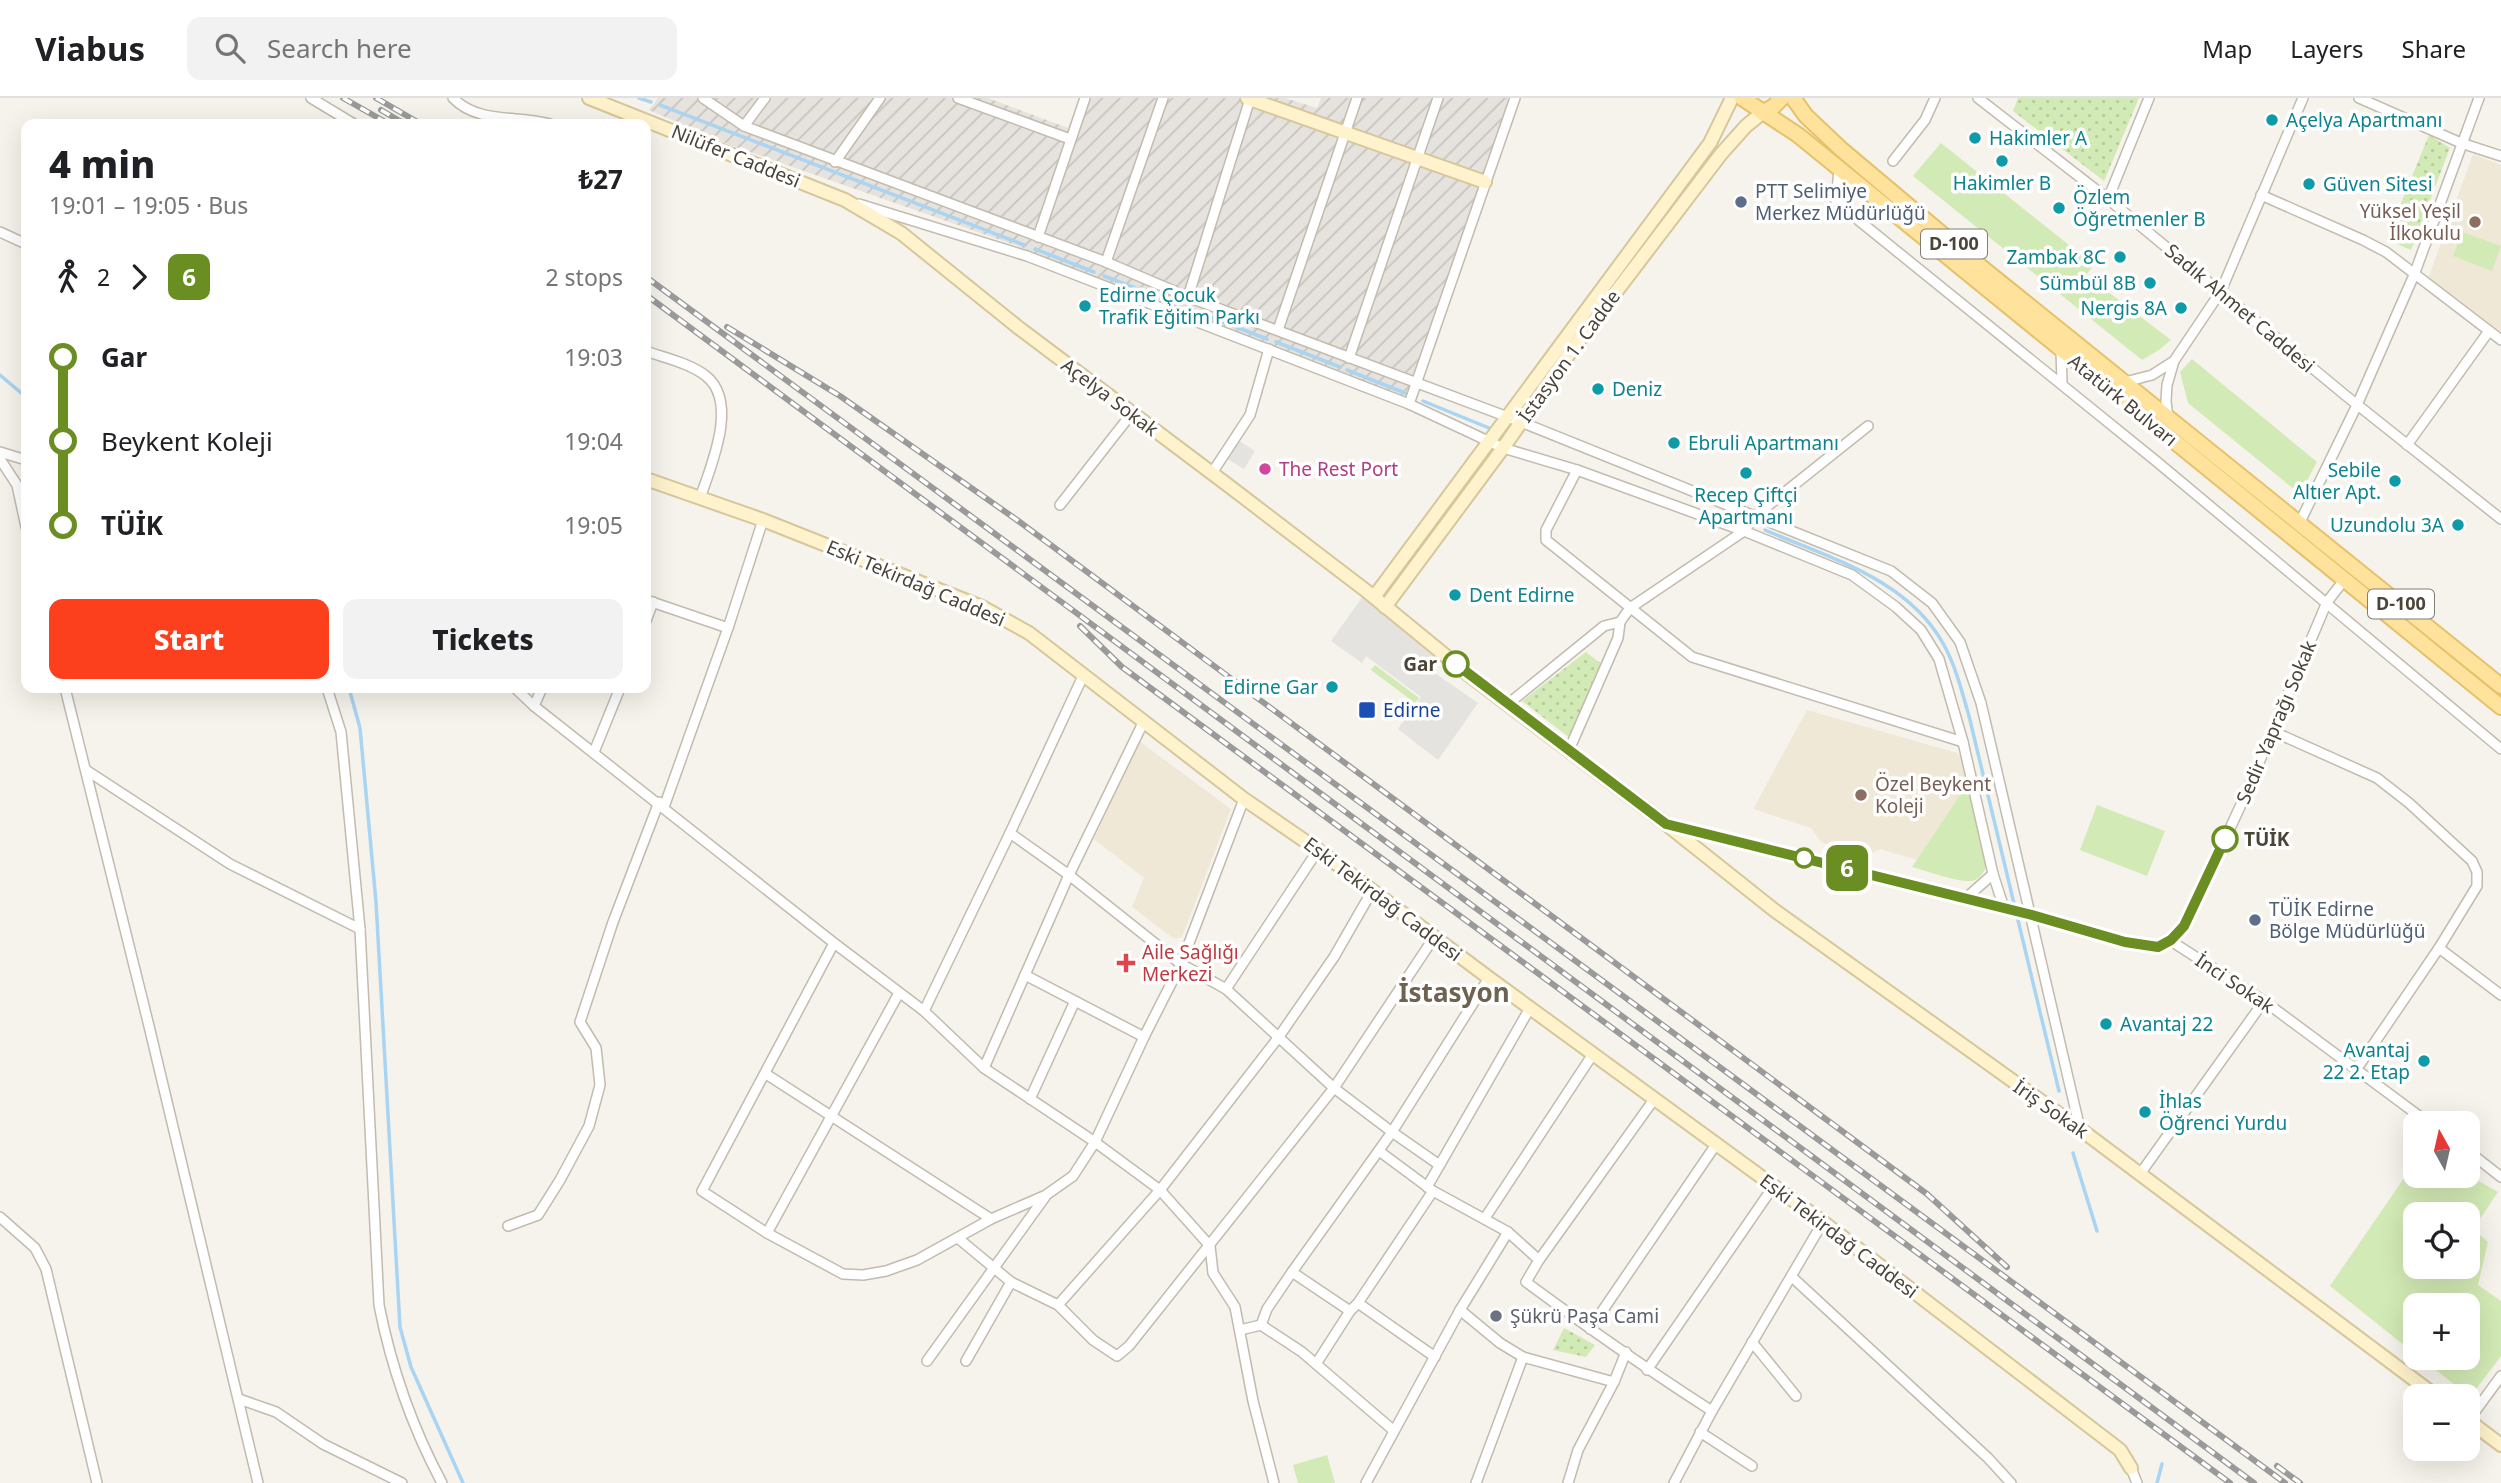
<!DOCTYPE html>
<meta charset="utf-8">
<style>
:root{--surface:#fff;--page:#f2f2f2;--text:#202124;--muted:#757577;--line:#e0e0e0;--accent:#fc3f1d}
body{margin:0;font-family:"Noto Sans",sans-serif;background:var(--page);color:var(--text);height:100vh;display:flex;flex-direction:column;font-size:26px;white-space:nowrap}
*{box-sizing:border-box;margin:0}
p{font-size:23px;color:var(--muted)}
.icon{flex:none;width:38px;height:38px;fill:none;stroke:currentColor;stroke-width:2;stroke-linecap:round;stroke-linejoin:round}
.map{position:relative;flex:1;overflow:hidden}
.panel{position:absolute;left:21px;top:21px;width:630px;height:574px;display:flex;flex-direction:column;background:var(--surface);border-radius:14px;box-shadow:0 7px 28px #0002}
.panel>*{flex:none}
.badge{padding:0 14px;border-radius:10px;font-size:24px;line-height:46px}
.needle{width:46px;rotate:352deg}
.tools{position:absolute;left:2403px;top:1013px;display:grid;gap:14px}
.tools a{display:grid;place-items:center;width:77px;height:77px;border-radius:14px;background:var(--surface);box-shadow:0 7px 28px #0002;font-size:35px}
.map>.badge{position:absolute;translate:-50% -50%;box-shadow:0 0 0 4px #fff}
.legs{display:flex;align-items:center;gap:10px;height:77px;padding:0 28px;font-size:23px}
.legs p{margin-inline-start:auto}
.headline{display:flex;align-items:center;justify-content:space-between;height:119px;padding:0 28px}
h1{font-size:38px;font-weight:800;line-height:52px}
.action{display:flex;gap:14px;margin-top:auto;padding:14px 28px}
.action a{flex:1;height:80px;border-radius:14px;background:var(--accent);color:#fff;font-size:28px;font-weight:800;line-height:80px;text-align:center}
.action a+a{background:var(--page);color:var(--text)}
ul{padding:0 28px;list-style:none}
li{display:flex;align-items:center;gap:24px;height:84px;font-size:26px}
li i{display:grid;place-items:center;width:10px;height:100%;margin:0 9px;background:currentColor}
li i::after{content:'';width:18px;height:18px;margin:-9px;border:5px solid;border-radius:50%;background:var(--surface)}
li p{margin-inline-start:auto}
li:first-child i{background:linear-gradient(#0000 50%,currentColor 0)}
li:last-child i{background:linear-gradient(currentColor 50%,#0000 0)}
header{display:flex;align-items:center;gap:42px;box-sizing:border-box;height:98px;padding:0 35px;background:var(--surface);border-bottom:2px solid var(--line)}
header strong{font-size:33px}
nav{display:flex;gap:38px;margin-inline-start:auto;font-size:24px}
.search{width:490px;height:63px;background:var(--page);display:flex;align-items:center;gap:18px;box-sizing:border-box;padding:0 24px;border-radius:14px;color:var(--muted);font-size:26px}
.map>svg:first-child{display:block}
.industrial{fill:url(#industrial-furrows)}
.education{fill:#efe8d6}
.grass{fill:#d2eab5;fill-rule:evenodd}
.park{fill:url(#park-dots)}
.parking{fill:#e5e3e0}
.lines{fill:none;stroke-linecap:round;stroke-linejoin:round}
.stream{stroke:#a9d4f2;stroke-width:3.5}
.street-casing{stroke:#c2bbae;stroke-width:12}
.secondary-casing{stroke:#d6c79b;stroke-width:16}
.primary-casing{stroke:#e6c16a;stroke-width:18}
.street{stroke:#fff;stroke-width:9}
.secondary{stroke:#fff3cd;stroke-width:12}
.primary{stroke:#ffe39c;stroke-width:14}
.rail-casing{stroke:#9a9a9a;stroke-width:6}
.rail{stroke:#fff;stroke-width:3.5;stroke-dasharray:10;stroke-linecap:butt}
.line-1-casing{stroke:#fff;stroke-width:16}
.line-1{stroke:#6b8e23;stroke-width:10}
.culture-dot{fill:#0f9aa8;stroke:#fff;stroke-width:2.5}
.service-dot{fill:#5c6f8a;stroke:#fff;stroke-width:2.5}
.education-dot{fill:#8d6e63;stroke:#fff;stroke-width:2.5}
.hotel-dot{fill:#d1479c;stroke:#fff;stroke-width:2.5}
.stop-1-dot{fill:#fff;stroke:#6b8e23;stroke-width:3.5}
.transit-dot{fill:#1a4fb4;stroke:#fff;stroke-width:2.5}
.health-dot{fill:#e0444e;stroke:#fff;stroke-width:2.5}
.worship-dot{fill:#6b7280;stroke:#fff;stroke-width:2.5}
.labels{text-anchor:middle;stroke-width:7;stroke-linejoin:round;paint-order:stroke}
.shield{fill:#fff;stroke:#817c74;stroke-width:2}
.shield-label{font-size:18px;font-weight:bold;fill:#4b4439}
.culture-label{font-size:19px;fill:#0d838f;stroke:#fff;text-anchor:start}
.street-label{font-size:19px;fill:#4b4439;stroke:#fff}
.service-label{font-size:19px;fill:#4e5e75;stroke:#fff;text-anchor:start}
.education-label{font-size:19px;fill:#785e54;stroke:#fff;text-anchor:end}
.hotel-label{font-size:19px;fill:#b23c85;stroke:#fff;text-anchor:start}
.stop-label{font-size:19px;font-weight:bold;fill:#4b4439;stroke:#fff;text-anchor:end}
.transit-label{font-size:19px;fill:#164399;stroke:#fff;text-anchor:start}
.health-label{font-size:19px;fill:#be3a42;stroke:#fff;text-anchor:start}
.worship-label{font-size:19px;fill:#5b616d;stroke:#fff;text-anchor:start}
.district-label{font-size:26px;font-weight:bold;fill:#6e6250;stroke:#fff}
</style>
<header>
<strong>Viabus</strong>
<div class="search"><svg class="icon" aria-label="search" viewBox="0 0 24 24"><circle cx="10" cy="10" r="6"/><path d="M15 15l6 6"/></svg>Search here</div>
<nav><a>Map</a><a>Layers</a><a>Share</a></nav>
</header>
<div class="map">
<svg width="2501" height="1385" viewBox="0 0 2501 1385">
<defs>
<pattern id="industrial-furrows" width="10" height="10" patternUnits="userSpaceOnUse" patternTransform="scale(1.75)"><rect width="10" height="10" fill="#e6e2dd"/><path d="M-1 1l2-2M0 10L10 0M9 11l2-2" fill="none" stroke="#c7c3be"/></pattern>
<pattern id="park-dots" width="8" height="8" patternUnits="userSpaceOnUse" patternTransform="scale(1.75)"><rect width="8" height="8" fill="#d2eab5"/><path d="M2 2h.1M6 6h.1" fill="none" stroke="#b6ca9c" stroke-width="1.8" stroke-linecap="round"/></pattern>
</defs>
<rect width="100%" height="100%" fill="#f6f3ec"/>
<path class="industrial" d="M658,0H988L1068,30L1080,0H1285L1317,10L1321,0H1515L1409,306L1096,184L1023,150L730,47L649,12Z"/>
<g class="education">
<path d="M2473,56L2501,67V235L2428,181Z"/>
<path d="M1807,612L1957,655L1966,662L1970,682L1917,762L1880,751L1864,759L1821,744L1811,730L1753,711Z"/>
<path d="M1139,643L1231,711L1182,839L1174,841L1132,809L1144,780L1094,741Z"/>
</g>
<g class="grass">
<path d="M1941,45L2094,167L2086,177L2171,242L2159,252L2142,262L1913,78Z"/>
<path d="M2462,134L2501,148L2492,173L2453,158Z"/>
<path d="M2192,261L2317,364L2300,396L2188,305L2180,274Z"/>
<path d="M1375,567L1419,600L1415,605L1371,572Z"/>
<path d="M1970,682L1986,769C1984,774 1980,780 1975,782C1963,787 1925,772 1912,769Z"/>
<path d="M2097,707L2165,733L2147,778L2080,752Z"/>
<path d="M2415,1064V1078L2468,1077L2498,1094L2473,1131L2488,1144L2478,1187L2501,1203V1258L2470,1299L2421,1260H2468V1208H2415V1256L2330,1188ZM2415,1116H2468V1169H2415Z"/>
<path d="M1327,1357L1335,1385H1298L1293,1367Z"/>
</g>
<g class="park">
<path d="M2018,0H2139L2104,83L2013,13Z"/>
<path d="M2429,37L2450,50L2411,152L2386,141Z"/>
<path d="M1586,554L1604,568L1570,640L1522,603Z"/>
<path d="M1564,1230L1595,1247L1586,1259L1553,1252Z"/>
</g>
<g class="parking">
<path d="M1238,342L1255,353L1244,371L1226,360Z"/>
<path d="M1363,498L1437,562L1429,571L1478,605L1438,662L1398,631L1421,599L1366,558L1362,565L1331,543Z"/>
</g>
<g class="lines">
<g class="stream">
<path d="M639,0L651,4"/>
<path d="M660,7L1024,147"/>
<path d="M1035,151L1094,174"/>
<path d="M1104,178L1179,207"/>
<path d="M1189,211L1267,241"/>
<path d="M1276,244L1340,269"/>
<path d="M1347,272L1405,295"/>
<path d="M0,277L26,299"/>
<path d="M1423,303L1489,330"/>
<path d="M1765,432C1829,460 1908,481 1944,547C1956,569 1962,594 1969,618L2059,993"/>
<path d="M349,590L360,630L376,804L400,1229L411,1269L463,1385"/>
<path d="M2073,1055L2097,1133"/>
<path d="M2157,1385L2162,1366"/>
</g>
<defs>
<g id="street">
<path d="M311,0L354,26"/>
<path d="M453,0C478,26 518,17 550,26"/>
<path d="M703,0L744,28L1106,164L1188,199L1521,324L1891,473L1932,505L1960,544L1981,605L2080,1031"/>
<path d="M958,0L1070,41"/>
<path d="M1978,0L2108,101L2345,297L2501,421"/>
<path d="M2359,0L2461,45L2501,58"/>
<path d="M744,28L765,0"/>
<path d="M1893,63L1925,22L1935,0"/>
<path d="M835,64L880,0"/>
<path d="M1839,71L1836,104L2156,363L2501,651"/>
<path d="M2261,97L2363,142L2386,154L2501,242"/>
<path d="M2108,101L2149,0"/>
<path d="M859,106L1027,158L1409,306L1503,350L1577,372L1744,433L1852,477L1896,509L1921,532L1939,561L1963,644L1993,776L2004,810"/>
<path d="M0,134L26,146"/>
<path d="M1038,139L1085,0"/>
<path d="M1106,164L1163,0"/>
<path d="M1188,199L1250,1"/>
<path d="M1278,232L1357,0"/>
<path d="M2061,252L2062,285"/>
<path d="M646,253C664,260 690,265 706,278C739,304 711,368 700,400"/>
<path d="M1349,260L1438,0"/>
<path d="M2125,284L2152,277L2174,263"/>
<path d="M1409,306L1515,0"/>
<path d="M2168,320L2166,303L2167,287L2174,263L2221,193L2303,0"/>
<path d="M2407,347L2489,233"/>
<path d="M0,354L26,362"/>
<path d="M0,361L17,387L26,429"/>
<path d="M1577,372L1546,432V442L1692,559L1963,644"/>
<path d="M1212,375L1250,317L1269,251"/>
<path d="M1060,407L1132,315"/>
<path d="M2300,424L2357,307L2414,177L2479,0"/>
<path d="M646,502L728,530"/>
<path d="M646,523L653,504"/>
<path d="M65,590L148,924L258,1385"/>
<path d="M327,590L341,634L360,831L379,1207C391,1268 412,1329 442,1385"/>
<path d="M515,590L534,608L834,845L924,913L984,970L1095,1044L1160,1092L1210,1148L1213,1175L1235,1209L1253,1303L1274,1385"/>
<path d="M1508,606L1604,528L1620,524L1630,510L1744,433L1755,418L1868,328"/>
<path d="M534,608L542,590"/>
<path d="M2272,633L2377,680L2409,705L2472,763L2477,774V788L2439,850L2360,966L2355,969"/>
<path d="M1569,652L1618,540L1620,524"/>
<path d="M594,654L620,590"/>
<path d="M86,672L230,766L360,831"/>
<path d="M664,709L728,530L763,422"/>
<path d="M1668,727L2032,817L2125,844L2158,849L2171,843L2184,828L2197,802L2244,700L2327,504L2345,481"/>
<path d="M1010,735L1069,777L1181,866L1226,891L1334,990L1392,1034L1438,1066"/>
<path d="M1966,800L1993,776"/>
<path d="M2171,843L2264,903L2430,1026"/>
<path d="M834,845L702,1093L767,1135L843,1176L863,1177L886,1173L917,1162L991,1121L1046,1097L1073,1078L1095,1044L1144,939L1181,866L1244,701"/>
<path d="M2439,850L2501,897"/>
<path d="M1025,877L1144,939"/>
<path d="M1226,891L1318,752"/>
<path d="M924,913L1010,735L1083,578"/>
<path d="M984,970L1069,777L1143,625"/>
<path d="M766,976L991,1121"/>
<path d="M1655,1000L1539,1162L1526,1184C1587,1229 1648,1272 1712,1313"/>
<path d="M1030,1001L1075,903"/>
<path d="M1379,1053L1433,1093L1508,1134L1539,1162"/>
<path d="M2468,1053L2501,1079"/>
<path d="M2140,1076L2264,903"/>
<path d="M1427,1089L1530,910"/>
<path d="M0,1119L35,1150L46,1171L97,1385"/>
<path d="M1485,1120L1593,956"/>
<path d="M508,1128L538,1117L560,1082L589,1028L600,987L596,950L580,924L613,824L659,704"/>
<path d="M767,1135L899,895"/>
<path d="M959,1141L1011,1184L1058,1207L1093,1242L1117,1258L1129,1248L1334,990L1435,838"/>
<path d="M1292,1174L1350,1213"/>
<path d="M1792,1179L1988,1360L2011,1385"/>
<path d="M1358,1205L1435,1259"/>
<path d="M1058,1207L1160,1092L1278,940L1334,859L1372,793"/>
<path d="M1460,1212L1500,1245L1523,1259L1614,1284"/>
<path d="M1261,1227L1302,1254L1393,1332"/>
<path d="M1590,1231L1717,1045"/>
<path d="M1240,1232L1261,1227L1267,1211L1292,1174L1392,1034L1489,880"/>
<path d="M1752,1244L1796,1298"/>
<path d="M927,1263L1045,1099"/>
<path d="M966,1263L1011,1184"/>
<path d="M1316,1266L1350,1213L1358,1205L1433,1093"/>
<path d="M1647,1272L1773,1089"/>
<path d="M239,1301L276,1314L323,1346L402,1385"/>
<path d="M2468,1323L2501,1278"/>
<path d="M1700,1334L1752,1368"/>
<path d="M2131,1370L2137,1385"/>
<path d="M1366,1385L1460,1212L1508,1134"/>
<path d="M1476,1385L1523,1259"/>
<path d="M1568,1385L1578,1352L1614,1284L1626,1254"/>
<path d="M1674,1385L1712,1313L1823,1124"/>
</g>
<g id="secondary">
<path d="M589,0L845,102L901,135L1019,230L1229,388L1369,495L1469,577L1666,726L1774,812L2080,1031L2436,1298"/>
<path d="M1247,0L1485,84"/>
<path d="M646,381L763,422L982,509L1029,535L1244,701L1318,752L1489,880L1823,1124L2120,1352L2131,1370"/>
<path d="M1374,499L1710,45L1732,0"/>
<path d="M1385,509L1503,350L1571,253L1721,56L1746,28L1762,15"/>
<path d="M2468,1322L2501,1347"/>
</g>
<g id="primary">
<path d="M1742,0L1798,37L2501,609"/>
<path d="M1793,0L1806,18L1842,52L1986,173L2501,588"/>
<path d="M1762,15L1773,9L1782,0"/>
</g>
</defs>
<use href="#street" class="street-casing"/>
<use href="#secondary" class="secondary-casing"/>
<use href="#primary" class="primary-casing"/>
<use href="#street" class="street"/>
<use href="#secondary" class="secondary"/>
<use href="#primary" class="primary"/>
<defs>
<g id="rail">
<path d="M343,0L389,26"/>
<path d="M376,0L421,26"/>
<path d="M381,12L405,26"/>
<path d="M646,179L2285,1385"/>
<path d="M646,197L2254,1385"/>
<path d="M727,229L840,298L1017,422L1927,1096L2007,1169"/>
<path d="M1080,528L1122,569L2230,1385"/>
<path d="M2277,1368L2300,1385"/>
</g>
</defs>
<use href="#rail" class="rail-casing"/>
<use href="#rail" class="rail"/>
</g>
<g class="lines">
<defs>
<path id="line-1" d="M1456,566L1666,726L2032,817L2125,844L2158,849L2171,842L2184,828L2225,741"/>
</defs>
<use href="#line-1" class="line-1-casing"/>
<use href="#line-1" class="line-1"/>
</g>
<g class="culture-dot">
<circle cx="2272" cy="22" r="7"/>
<circle cx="1975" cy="40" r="7"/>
<circle cx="2002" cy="63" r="7"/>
<circle cx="2309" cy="86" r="7"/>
<circle cx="2059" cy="110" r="7"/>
<circle cx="2120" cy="159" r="7"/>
<circle cx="2150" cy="185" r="7"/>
<circle cx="1085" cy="208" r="7"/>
<circle cx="2181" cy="210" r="7"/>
<circle cx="1598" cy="291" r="7"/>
<circle cx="1674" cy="345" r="7"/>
<circle cx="1746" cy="375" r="7"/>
<circle cx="2395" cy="383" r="7"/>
<circle cx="2458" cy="427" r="7"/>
<circle cx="1455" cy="497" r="7"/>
<circle cx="1332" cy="589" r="7"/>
<circle cx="2106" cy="926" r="7"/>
<circle cx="2424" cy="963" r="7"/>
<circle cx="2145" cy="1014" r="7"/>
</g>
<g class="service-dot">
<circle cx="1741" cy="104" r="7"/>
<circle cx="2255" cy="822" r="7"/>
</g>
<g class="education-dot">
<circle cx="2475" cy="124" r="7"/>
<circle cx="1861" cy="697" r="7"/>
</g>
<circle class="hotel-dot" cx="1265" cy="371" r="7"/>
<g class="stop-1-dot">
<circle cx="1456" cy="566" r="12"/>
<circle cx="2225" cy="741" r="12"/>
<circle cx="1804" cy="760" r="9"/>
</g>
<rect class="transit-dot" x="1358" y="603" width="18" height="18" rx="3.5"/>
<path class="health-dot" d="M1122.5 854.5h7v7h7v7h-7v7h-7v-7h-7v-7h7z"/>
<circle class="worship-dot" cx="1496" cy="1218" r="7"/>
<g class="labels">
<g class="shield">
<rect x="1921" y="131.5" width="66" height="29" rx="5"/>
<rect x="2368" y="491.5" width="66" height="29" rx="5"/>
</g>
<g class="shield-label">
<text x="1954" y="152">D-100</text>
<text x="2401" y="512">D-100</text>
</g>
<g class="culture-label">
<text x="2286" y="29">Açelya Apartmanı</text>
<text x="1989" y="47">Hakimler A</text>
<text x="2002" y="92" text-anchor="middle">Hakimler B</text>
<text x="2323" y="93">Güven Sitesi</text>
<text x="2073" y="106">Özlem<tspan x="2073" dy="22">Öğretmenler B</tspan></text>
<text x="2106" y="166" text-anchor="end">Zambak 8C</text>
<text x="2136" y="192" text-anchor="end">Sümbül 8B</text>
<text x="1099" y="204">Edirne Çocuk<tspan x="1099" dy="22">Trafik Eğitim Parkı</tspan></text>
<text x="2167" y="217" text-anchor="end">Nergis 8A</text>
<text x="1612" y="298">Deniz</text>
<text x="1688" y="352">Ebruli Apartmanı</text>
<text x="2381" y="379" text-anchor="end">Sebile<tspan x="2381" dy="22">Altıer Apt.</tspan></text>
<text x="1746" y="404" text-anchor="middle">Recep Çiftçi<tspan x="1746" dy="22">Apartmanı</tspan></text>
<text x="2444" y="434" text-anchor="end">Uzundolu 3A</text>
<text x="1469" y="504">Dent Edirne</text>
<text x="1318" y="596" text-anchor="end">Edirne Gar</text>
<text x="2120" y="933">Avantaj 22</text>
<text x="2410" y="959" text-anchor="end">Avantaj<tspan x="2410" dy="22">22 2. Etap</tspan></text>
<text x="2159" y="1010">İhlas<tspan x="2159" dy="22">Öğrenci Yurdu</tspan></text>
</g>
<g class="street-label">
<text transform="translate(736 58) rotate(22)" y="7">Nilüfer Caddesi</text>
<text transform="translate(2240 210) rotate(40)" y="7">Sadık Ahmet Caddesi</text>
<text transform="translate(1569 258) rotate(-54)" y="7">İstasyon 1. Cadde</text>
<text transform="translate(1110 299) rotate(37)" y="7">Açelya Sokak</text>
<text transform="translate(2123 302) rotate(39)" y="7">Atatürk Bulvarı</text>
<text transform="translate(916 485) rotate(23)" y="7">Eski Tekirdağ Caddesi</text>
<text transform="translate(2276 624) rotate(-67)" y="7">Sedir Yaprağı Sokak</text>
<text transform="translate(1383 801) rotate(37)" y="7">Eski Tekirdağ Caddesi</text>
<text transform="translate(2235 885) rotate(34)" y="7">İnci Sokak</text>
<text transform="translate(2051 1011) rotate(35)" y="7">İriş Sokak</text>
<text transform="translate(1839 1138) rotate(37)" y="7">Eski Tekirdağ Caddesi</text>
</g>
<g class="service-label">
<text x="1755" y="100">PTT Selimiye<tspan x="1755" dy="22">Merkez Müdürlüğü</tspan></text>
<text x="2269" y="818">TÜİK Edirne<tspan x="2269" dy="22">Bölge Müdürlüğü</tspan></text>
</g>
<g class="education-label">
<text x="2461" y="120">Yüksel Yeşil<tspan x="2461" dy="22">İlkokulu</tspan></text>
<text x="1875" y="693" text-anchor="start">Özel Beykent<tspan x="1875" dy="22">Koleji</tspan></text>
</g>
<g class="hotel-label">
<text x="1279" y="378">The Rest Port</text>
</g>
<g class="stop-label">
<text x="1437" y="573">Gar</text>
<text x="2244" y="748" text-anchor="start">TÜİK</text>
</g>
<g class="transit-label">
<text x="1383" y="619">Edirne</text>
</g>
<g class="health-label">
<text x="1142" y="861">Aile Sağlığı<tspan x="1142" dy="22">Merkezi</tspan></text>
</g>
<g class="worship-label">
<text x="1510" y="1225">Şükrü Paşa Cami</text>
</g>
<g class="district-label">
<text x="1454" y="904">İstasyon</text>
</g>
</g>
</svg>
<div class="tools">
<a><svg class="needle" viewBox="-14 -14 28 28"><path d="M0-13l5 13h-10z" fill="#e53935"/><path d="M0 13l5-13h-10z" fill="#757577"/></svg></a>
<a><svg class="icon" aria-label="locate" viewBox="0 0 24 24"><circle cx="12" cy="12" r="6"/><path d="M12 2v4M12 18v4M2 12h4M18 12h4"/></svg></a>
<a>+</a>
<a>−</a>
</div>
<b class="badge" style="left:1847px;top:770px;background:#6b8e23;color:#fff">6</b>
<section class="panel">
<div class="headline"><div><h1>4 min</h1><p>19:01 – 19:05 · Bus</p></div><b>₺27</b></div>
<div class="legs"><svg class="icon" aria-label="walk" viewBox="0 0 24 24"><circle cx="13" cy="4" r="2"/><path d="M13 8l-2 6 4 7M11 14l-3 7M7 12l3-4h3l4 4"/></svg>2<svg class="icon" aria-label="forward" viewBox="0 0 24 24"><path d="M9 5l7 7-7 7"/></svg><b class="badge" style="background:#6b8e23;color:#fff">6</b><p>2 stops</p></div>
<ul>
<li><i style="color:#6b8e23"></i><b>Gar</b><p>19:03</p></li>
<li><i style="color:#6b8e23"></i><span>Beykent Koleji</span><p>19:04</p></li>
<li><i style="color:#6b8e23"></i><b>TÜİK</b><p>19:05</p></li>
</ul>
<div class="action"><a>Start</a><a>Tickets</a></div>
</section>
</div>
